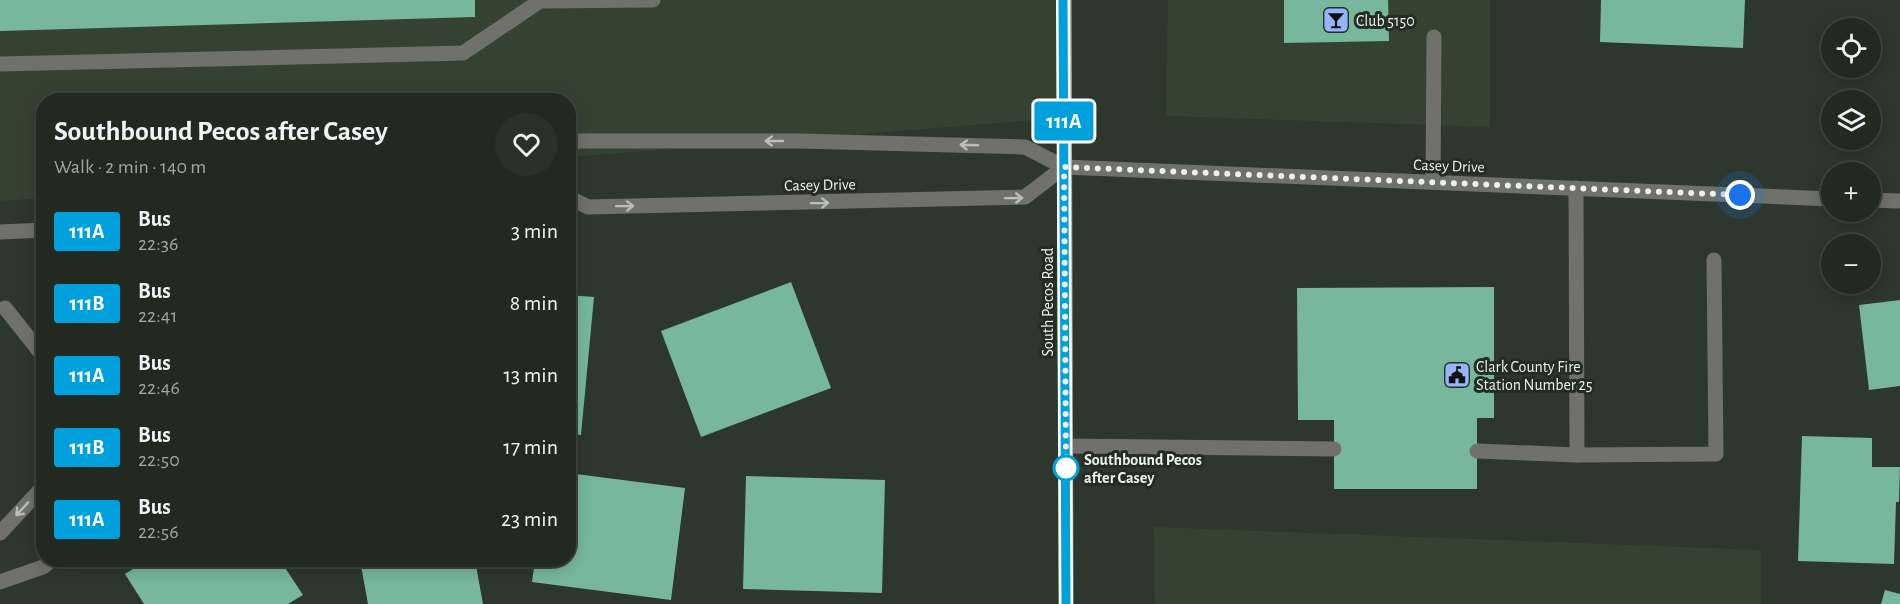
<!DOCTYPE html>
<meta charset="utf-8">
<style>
:root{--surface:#222921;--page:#2a312a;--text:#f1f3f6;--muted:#a2a6a5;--line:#3f453f}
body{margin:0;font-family:"Alegreya Sans",sans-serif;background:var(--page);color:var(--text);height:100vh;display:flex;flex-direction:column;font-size:22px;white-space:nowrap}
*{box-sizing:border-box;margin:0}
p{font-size:20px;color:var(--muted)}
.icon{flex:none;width:33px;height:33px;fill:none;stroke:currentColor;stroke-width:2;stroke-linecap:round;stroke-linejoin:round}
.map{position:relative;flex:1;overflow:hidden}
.side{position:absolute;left:36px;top:93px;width:540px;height:474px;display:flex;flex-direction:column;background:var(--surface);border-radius:24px;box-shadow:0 3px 15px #0003,0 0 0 2px var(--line)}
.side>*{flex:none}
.badge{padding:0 12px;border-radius:4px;font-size:21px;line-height:39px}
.buttons{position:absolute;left:1821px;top:18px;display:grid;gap:12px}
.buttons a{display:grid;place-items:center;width:60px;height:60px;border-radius:50%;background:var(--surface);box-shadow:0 3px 15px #0003,0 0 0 2px var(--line);font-size:30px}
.you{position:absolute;width:30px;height:30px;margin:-15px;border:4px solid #fff;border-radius:50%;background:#1a73e8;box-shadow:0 0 0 9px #1a73e833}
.map>.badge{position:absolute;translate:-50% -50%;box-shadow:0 0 0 3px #fff}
.round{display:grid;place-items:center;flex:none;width:63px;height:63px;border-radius:32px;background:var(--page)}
.summary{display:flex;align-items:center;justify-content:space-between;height:102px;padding:0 18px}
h1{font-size:28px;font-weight:700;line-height:45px}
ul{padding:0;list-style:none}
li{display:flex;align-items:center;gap:18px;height:72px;padding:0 18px}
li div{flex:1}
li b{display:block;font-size:22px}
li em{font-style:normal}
li .badge{min-width:66px;font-weight:700;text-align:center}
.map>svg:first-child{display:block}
.built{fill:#354232}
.building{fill:#77b79b}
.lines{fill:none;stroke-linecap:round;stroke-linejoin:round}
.lane{stroke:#6f716a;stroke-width:15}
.street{stroke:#6f716a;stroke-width:15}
.primary{stroke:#aaaca0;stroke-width:15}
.oneway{stroke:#babeb7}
.line-casing{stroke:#fff;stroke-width:14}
.line{stroke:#00a0dc;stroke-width:9}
.walk{stroke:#ecf2eb;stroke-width:6;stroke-dasharray:0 10.8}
.stop-dot{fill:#fff;stroke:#00a0dc;stroke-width:3}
.labels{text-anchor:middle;stroke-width:6;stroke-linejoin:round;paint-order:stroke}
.poi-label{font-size:16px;fill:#ecf2eb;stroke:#242d23;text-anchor:start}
.street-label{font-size:16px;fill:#ecf2eb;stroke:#242d23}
.stop-label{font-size:16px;font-weight:bold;fill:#ecf2eb;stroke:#242d23;text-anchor:start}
</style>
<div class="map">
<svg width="1900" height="604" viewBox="0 0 1900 604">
<rect width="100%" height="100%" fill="#2e372c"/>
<g class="built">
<path d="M0,0H1066L1061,118L569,157L568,100H44L43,198L0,201Z"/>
<path d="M1168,0H1490V127L1166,116Z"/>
<path d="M1154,527L1761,550V604H1155Z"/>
</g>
<g class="building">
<path d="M0,0H475V17L0,31Z"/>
<path d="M1284,0H1388L1389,41L1284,43Z"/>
<path d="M1601,0H1745L1743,48L1600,42Z"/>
<path d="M791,282L831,388L701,437L661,331Z"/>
<path d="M1494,287V418H1477V489H1334V420H1298L1297,288Z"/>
<path d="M568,295L594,297L581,435L568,434Z"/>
<path d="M1900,300V386L1869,390L1859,305Z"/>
<path d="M1802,436L1872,438V467H1900L1899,502H1896L1894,564L1798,561Z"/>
<path d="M568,473L685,488L671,600L532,582L535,560H568Z"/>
<path d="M746,476L885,480L882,593L743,589Z"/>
<path d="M147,560H280L303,595L288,604H144L125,574Z"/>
<path d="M360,560H475L483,604H368Z"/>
<path d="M1885,590L1900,594V604H1881Z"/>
</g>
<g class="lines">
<g class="lane">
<path d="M0,64L463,53L540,1L653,0"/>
<path d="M1433,182L1434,37"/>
<path d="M1576,188L1577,455L1716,454L1714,260"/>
<path d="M5,308L44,357"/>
<path d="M1066,446L1334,449"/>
<path d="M1477,451L1577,455"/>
<path d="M0,533L44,486"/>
<path d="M0,582L43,567L51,560"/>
</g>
<g class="street">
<path d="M568,148L577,141H800L1025,147L1064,167L1832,199"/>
<path d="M568,197L588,207L1025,197L1064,167"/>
<path d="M1870,200L1900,201"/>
<path d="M0,232L44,230"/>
</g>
<path class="primary" d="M1064,0L1066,604"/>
</g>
<defs><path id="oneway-shaft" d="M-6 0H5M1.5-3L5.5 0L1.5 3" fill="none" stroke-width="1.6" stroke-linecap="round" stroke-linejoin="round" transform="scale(1.5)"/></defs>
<g class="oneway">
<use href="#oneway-shaft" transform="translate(774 141) rotate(180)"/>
<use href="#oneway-shaft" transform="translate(969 145) rotate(-178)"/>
<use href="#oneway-shaft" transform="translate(1014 198) rotate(-1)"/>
<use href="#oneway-shaft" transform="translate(820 203) rotate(-1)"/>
<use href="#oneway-shaft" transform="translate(625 206) rotate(-1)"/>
<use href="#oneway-shaft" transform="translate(22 509) rotate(133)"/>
</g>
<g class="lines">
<defs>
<path id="line" d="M1063,0L1066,604"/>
</defs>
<use href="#line" class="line-casing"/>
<use href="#line" class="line"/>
<path class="walk" d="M1066,468L1064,167L1740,195"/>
</g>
<defs>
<symbol id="bar-square" viewBox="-11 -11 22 22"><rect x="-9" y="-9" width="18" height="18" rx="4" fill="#95b6fd" stroke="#242d23"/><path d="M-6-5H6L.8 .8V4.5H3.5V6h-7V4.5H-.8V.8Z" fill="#111"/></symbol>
<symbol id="civic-square" viewBox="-11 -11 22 22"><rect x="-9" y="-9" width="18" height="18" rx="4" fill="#95b6fd" stroke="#242d23"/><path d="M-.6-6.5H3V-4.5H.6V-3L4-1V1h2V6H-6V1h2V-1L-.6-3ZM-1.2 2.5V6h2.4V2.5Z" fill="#111"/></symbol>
</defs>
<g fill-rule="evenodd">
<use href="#bar-square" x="1321" y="5" width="30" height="30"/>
<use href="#civic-square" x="1442" y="360" width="30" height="30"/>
</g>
<circle class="stop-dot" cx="1066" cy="468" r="12"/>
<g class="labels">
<g class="poi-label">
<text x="1356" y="26">Club 5150</text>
<text x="1476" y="372">Clark County Fire<tspan x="1476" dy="18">Station Number 25</tspan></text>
</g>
<g class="street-label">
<text transform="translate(1449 165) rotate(2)" y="6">Casey Drive</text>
<text transform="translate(820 184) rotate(-1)" y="6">Casey Drive</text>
<text transform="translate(1047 302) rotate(-90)" y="6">South Pecos Road</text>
</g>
<g class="stop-label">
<text x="1084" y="465">Southbound Pecos<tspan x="1084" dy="18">after Casey</tspan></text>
</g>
</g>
</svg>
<div class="buttons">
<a><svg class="icon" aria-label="locate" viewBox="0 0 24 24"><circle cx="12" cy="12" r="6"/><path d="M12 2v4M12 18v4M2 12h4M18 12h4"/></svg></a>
<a><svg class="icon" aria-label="layers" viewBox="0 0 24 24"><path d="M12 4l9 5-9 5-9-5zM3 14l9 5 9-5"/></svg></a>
<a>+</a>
<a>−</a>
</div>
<div class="you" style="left:1740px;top:195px"></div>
<b class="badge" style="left:1064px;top:121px;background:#00a0dc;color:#fff">111A</b>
<section class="side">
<div class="summary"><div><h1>Southbound Pecos after Casey</h1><p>Walk · 2 min · 140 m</p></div><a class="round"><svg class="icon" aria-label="heart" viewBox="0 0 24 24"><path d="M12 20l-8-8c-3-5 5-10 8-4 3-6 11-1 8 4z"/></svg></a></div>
<ul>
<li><span class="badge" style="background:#00a0dc;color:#fff">111A</span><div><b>Bus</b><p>22:36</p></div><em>3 min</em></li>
<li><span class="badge" style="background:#00a0dc;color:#fff">111B</span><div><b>Bus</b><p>22:41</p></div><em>8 min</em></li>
<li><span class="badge" style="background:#00a0dc;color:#fff">111A</span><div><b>Bus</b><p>22:46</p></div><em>13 min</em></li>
<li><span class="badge" style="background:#00a0dc;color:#fff">111B</span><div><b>Bus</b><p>22:50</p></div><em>17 min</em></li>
<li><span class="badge" style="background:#00a0dc;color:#fff">111A</span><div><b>Bus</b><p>22:56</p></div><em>23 min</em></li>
</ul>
</section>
</div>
